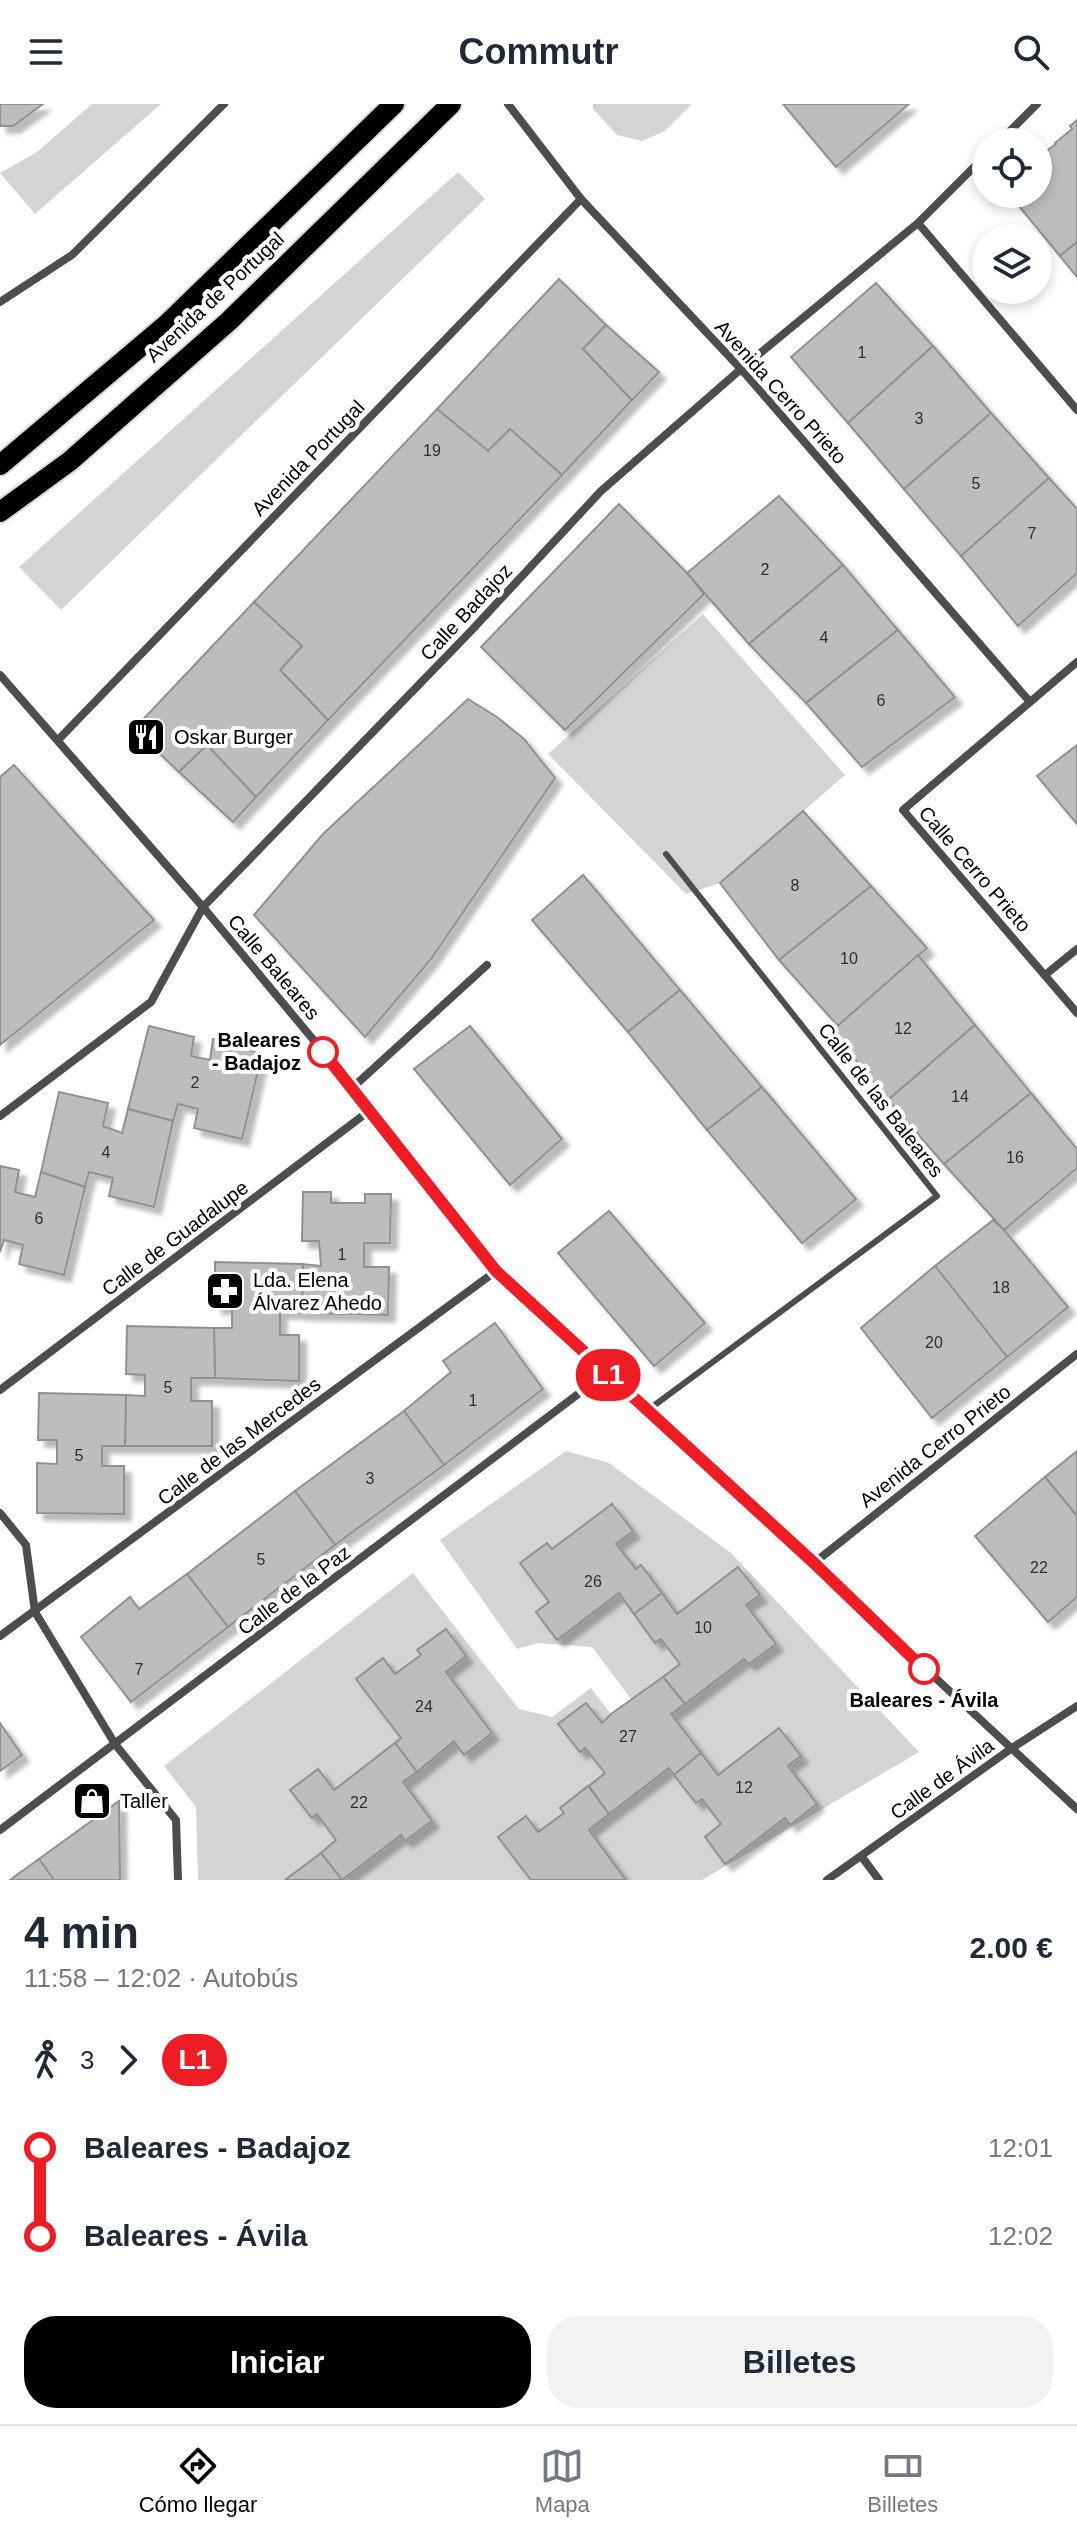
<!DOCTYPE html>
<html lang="es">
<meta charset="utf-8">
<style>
:root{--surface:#fff;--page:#f2f2f3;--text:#1f2937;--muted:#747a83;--line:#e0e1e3;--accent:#000}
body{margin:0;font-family:Helvetica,sans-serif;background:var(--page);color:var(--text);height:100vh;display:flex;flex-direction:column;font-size:30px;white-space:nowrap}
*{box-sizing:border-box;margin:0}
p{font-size:26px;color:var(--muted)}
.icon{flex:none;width:44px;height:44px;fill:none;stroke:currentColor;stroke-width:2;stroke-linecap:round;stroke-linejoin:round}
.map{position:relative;height:1776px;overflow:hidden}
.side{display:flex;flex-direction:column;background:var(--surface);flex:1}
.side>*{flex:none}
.badge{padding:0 16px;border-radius:26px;font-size:28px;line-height:52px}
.tools{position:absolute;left:972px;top:24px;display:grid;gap:16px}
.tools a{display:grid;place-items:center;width:80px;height:80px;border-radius:50%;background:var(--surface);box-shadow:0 4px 12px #0003;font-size:40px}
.map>.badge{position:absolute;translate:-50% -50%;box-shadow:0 0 0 4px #fff}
.legs{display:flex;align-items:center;gap:12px;height:88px;padding:0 24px;font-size:26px}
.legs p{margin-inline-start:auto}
.overview{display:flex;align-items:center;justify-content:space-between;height:136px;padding:0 24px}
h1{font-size:44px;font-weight:600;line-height:60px}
.button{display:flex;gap:16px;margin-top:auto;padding:16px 24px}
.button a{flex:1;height:92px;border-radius:32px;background:var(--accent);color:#fff;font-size:32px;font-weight:600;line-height:92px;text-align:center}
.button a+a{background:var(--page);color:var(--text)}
ul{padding:0 24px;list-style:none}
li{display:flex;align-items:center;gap:28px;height:88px;font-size:30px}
li i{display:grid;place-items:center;width:12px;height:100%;margin:0 10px;background:currentColor}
li i::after{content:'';width:20px;height:20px;margin:-10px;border:6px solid;border-radius:50%;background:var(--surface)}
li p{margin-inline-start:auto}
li:first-child i{background:linear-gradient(#0000 50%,currentColor 0)}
li:last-child i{background:linear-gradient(currentColor 50%,#0000 0)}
header{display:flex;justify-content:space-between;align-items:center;height:104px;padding:0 24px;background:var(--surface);font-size:36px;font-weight:600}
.menu{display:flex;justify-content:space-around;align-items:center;height:112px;border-top:2px solid var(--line);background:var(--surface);font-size:22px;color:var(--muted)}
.menu a{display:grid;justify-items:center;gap:4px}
.menu .active{color:var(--accent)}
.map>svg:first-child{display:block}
.green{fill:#d4d4d4}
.building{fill:#bdbdbd;stroke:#919191;stroke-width:2;filter:url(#shadow)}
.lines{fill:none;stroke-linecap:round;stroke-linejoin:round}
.primary-casing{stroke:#dbdbdb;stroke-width:24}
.service{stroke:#4d4d4d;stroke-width:6}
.minor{stroke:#4d4d4d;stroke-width:8}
.primary{stroke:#000;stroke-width:20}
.line-1-casing{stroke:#fff;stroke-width:18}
.line-1{stroke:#ee1c25;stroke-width:12}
.stop-1-dot{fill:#fff;stroke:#ee1c25;stroke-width:4}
.labels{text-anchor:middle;stroke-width:8;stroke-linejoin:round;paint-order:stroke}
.number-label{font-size:16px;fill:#2f2f2f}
.street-label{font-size:20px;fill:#000;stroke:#fff}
.poi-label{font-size:20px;fill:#000;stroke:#fff;text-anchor:start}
.stop-label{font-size:20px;font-weight:bold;fill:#000;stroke:#fff;text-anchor:end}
</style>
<header><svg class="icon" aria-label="menu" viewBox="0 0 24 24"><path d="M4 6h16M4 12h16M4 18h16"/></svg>Commutr<svg class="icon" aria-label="search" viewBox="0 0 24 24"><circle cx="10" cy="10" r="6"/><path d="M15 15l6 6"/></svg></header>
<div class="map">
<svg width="1077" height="1776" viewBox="0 0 1077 1776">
<defs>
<filter id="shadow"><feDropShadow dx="7" dy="7" stdDeviation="2" flood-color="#0004"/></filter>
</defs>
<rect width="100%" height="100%" fill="#fff"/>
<g class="green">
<path d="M92,0H161L35,110L0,69L37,48Z"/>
<path d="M593,0H692L665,27L642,37L617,31L593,5Z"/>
<path d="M458,68L485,95L61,506L19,463Z"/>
<path d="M703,510L845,671L720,779L686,790L548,650Z"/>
<path d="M566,1347L609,1359L731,1449L919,1648L702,1776H198L196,1703L164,1662L413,1469L519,1605L552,1613L591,1584L611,1610L631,1595L592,1543L537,1539L517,1545L440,1436Z"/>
</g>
<g class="building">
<path d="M0,0H43L13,22H0Z"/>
<path d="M783,0H909L836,63Z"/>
<path d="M1077,16V138L1060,152L1009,90H1038V53L1056,40L1055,39L1072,25L1070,22Z"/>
<path d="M1077,138V173L1060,152Z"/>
<path d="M559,175L606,221L583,245L632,296L562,371L510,325L488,347L437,305Z"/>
<path d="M876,179L933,242L848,319L791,253Z"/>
<path d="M606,221L659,268L632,296L583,245Z"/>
<path d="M933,242L991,309L904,385L848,319Z"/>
<path d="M437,305L488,347L510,325L562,371L328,616L280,566L302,542L254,498Z"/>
<path d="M991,309L1049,374L961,452L904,385Z"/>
<path d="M1049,374L1077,405V469L1018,522L961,452Z"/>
<path d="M779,392L843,461L749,540L687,469Z"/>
<path d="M619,400L687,469L704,490L565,626L481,543Z"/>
<path d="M843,461L898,526L806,599L749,540Z"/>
<path d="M254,498L302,542L280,566L328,616L256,693L207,641L179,668L134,625Z"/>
<path d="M898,526L955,593L862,663L806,599Z"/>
<path d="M468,595L497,613L524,635L555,674L431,855L365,933L254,811L323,730Z"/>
<path d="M207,641L256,693L233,718L179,668Z"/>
<path d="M1077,641V720L1037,672Z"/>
<path d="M14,661L154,816L0,941V673Z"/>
<path d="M803,707L871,782L779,856L720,779Z"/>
<path d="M583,771L680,886L628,928L532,816Z"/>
<path d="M871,782L927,844L838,922L779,856Z"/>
<path d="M918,851L975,921L888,996L832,927Z"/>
<path d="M680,886L762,983L707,1026L628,928Z"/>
<path d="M975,921L1031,989L944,1060L888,996Z"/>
<path d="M149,922L194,933L191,952L210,956L213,935L262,950L242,1035L194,1024L198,1005L178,1000L173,1017L128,1005Z"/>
<path d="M470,922L562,1035L510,1081L414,965Z"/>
<path d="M762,983L856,1095L802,1139L707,1026Z"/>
<path d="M59,988L108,999L103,1022L122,1029L128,1005L173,1017L154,1103L109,1092L113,1074L89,1068L85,1083L41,1068Z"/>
<path d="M1031,989L1077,1045V1064L1004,1126L944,1060Z"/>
<path d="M0,1062L19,1066L15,1088L35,1093L41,1068L85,1083L64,1171L19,1160L23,1141L4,1136L0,1148Z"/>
<path d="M303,1088H331V1099H365V1090H391L390,1139H364V1163H389L388,1211L302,1209L303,1160L321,1162L319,1137H302Z"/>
<path d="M609,1107L705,1219L654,1262L558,1149Z"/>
<path d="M993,1116L1004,1126L1068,1203L1007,1253L935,1162Z"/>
<path d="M215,1158L303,1160L302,1209L280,1207V1231H299V1277L215,1274L214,1224H232V1203H215Z"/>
<path d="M935,1162L1007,1253L932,1314L861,1224Z"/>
<path d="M495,1219L543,1285L444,1361L404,1307L451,1268L443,1257Z"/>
<path d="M127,1222L214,1224L215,1274H191V1297H212V1342H125L126,1291L145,1292V1271L126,1270Z"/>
<path d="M39,1289L126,1291L125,1342H102V1362H124V1410L37,1409V1359L57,1360V1336H38Z"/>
<path d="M404,1307L444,1361L335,1441L295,1387Z"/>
<path d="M1077,1347V1412L1045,1373Z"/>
<path d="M1045,1373L1077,1412V1493L1048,1518L975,1432Z"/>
<path d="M295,1387L335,1441L228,1523L187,1470Z"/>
<path d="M612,1400L633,1427L616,1440L636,1465L641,1461L662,1489L634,1510L619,1489L557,1536L536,1508L549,1498L520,1459L547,1439L552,1445Z"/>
<path d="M738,1463L760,1491L746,1501L776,1540L749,1560L744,1555L685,1600L663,1573L680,1560L661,1535L655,1539L634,1510L662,1489L677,1510Z"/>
<path d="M187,1470L228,1523L131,1598L81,1533L130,1493L139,1505Z"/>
<path d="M446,1525L466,1552L446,1568L492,1629L464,1651L454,1637L417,1668L395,1639L401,1634L356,1575L383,1554L395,1570L421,1551L417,1546Z"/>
<path d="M663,1573L685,1600L671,1610L701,1649L674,1671L669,1664L609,1710L589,1682L605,1669L585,1644L580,1648L558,1620L586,1599L602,1619L611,1610Z"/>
<path d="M0,1619L22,1651L0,1667Z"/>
<path d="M779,1624L801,1652L788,1662L817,1700L790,1721L785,1714L725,1760L705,1733L721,1720L702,1695L696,1699L674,1671L701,1649L718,1671Z"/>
<path d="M395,1639L417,1668L403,1678L432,1717L405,1737L401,1731L342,1776L321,1749L336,1736L317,1710L312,1714L290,1686L318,1665L334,1686Z"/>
<path d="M588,1682L609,1710L589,1726L626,1776H531L498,1733L526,1712L538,1728L564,1709L560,1704Z"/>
<path d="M119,1697L120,1776H54L39,1755Z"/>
<path d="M321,1749L342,1776H285Z"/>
<path d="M39,1755L54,1776H10Z"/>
</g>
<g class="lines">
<defs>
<g id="primary">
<path d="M0,361L166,221L394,0"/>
<path d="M0,408L70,357L229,217L451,0"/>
</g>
</defs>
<use href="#primary" class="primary-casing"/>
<path class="service" d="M648,1306L937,1092L666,750"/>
<g class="minor">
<path d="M508,0L581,95L741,265L1030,598"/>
<path d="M999,38L1037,0"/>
<path d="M918,119L1077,306"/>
<path d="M0,198L72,151L224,0"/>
<path d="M1077,558L903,706L1077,909"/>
<path d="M0,571L203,803L321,945L496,1167L1077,1705"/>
<path d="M58,636L581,95"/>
<path d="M1045,871L1077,845"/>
<path d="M351,985L487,861"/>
<path d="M0,1012L151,898L203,803L470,528L601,387L741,265L918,119L986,51"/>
<path d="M0,1286L369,1007"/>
<path d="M0,1409L26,1441L35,1508L115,1640L176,1716L178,1776"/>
<path d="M814,1459L1077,1250"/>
<path d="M0,1532L496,1167"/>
<path d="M0,1726L606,1269"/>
<path d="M862,1753L879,1776"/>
<path d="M827,1776L1012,1644L1077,1602"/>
</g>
<use href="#primary" class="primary"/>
</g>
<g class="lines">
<defs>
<path id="line-1" d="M323,948L496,1167L814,1459L924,1565"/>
</defs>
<use href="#line-1" class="line-1-casing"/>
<use href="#line-1" class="line-1"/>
</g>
<defs>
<symbol id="restaurant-square" viewBox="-11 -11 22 22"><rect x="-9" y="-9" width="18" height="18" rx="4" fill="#000" stroke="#fff"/><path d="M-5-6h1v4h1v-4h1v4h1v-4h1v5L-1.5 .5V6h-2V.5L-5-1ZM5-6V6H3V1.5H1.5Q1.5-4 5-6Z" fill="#fff"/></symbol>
<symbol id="pharmacy-square" viewBox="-11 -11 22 22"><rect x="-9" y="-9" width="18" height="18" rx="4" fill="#000" stroke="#fff"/><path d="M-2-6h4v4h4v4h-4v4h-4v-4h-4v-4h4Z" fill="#fff"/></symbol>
<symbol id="shop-square" viewBox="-11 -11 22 22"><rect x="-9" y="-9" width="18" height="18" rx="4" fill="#000" stroke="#fff"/><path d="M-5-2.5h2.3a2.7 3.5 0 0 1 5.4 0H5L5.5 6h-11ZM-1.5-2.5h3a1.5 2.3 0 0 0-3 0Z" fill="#fff"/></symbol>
</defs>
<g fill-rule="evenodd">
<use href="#restaurant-square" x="124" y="611" width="44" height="44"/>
<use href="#pharmacy-square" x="203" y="1165" width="44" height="44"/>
<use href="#shop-square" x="70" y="1675" width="44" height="44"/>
</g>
<g class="stop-1-dot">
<circle cx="323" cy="948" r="14"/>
<circle cx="924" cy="1565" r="14"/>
</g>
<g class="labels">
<g class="number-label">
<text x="862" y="254">1</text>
<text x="919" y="320">3</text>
<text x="432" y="352">19</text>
<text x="976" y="385">5</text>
<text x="1032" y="435">7</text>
<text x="765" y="471">2</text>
<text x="824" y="539">4</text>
<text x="881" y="602">6</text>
<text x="795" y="787">8</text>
<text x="849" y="860">10</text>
<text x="903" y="930">12</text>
<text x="195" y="984">2</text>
<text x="960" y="998">14</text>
<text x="106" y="1054">4</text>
<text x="1015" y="1059">16</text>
<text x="39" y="1120">6</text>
<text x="342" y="1156">1</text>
<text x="1001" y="1189">18</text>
<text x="934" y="1244">20</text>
<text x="168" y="1289">5</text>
<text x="473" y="1302">1</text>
<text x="79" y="1357">5</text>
<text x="370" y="1380">3</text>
<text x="261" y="1461">5</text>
<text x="1039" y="1469">22</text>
<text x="593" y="1483">26</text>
<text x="703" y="1529">10</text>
<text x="139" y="1571">7</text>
<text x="424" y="1608">24</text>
<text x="628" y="1638">27</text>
<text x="744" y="1689">12</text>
<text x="359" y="1704">22</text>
</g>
<g class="street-label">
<text transform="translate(215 193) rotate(-43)" y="7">Avenida de Portugal</text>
<text transform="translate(781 288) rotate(48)" y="7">Avenida Cerro Prieto</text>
<text transform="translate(308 354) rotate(-46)" y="7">Avenida Portugal</text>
<text transform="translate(466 508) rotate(-47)" y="7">Calle Badajoz</text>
<text transform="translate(975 765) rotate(49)" y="7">Calle Cerro Prieto</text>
<text transform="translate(274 863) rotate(50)" y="7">Calle Baleares</text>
<text transform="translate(881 996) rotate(52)" y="7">Calle de las Baleares</text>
<text transform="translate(175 1134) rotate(-37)" y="7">Calle de Guadalupe</text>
<text transform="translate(239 1337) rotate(-37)" y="7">Calle de las Mercedes</text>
<text transform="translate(935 1342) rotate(-38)" y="7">Avenida Cerro Prieto</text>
<text transform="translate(294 1486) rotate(-37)" y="7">Calle de la Paz</text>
<text transform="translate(942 1675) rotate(-36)" y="7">Calle de Ávila</text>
</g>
<g class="poi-label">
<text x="174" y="640">Oskar Burger</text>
<text x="253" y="1183">Lda. Elena<tspan x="253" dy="23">Álvarez Ahedo</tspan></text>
<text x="120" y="1704">Taller</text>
</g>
<g class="stop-label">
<text x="301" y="943">Baleares<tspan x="301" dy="23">- Badajoz</tspan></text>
<text x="924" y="1603" text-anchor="middle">Baleares - Ávila</text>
</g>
</g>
</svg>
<div class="tools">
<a><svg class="icon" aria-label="locate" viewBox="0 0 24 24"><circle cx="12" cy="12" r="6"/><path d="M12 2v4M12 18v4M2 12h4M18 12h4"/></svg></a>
<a><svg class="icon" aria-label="layers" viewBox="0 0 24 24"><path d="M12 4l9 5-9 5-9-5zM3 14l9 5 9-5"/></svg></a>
</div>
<b class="badge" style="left:608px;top:1271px;background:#ee1c25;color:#fff">L1</b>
</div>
<section class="side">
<div class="overview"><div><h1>4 min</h1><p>11:58 – 12:02 · Autobús</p></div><b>2.00 €</b></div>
<div class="legs"><svg class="icon" aria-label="walk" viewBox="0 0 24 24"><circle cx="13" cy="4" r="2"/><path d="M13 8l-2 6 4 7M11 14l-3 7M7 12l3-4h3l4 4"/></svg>3<svg class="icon" aria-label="forward" viewBox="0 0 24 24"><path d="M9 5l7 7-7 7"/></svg><b class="badge" style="background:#ee1c25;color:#fff">L1</b></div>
<ul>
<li><i style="color:#ee1c25"></i><b>Baleares - Badajoz</b><p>12:01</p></li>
<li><i style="color:#ee1c25"></i><b>Baleares - Ávila</b><p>12:02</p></li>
</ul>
<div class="button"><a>Iniciar</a><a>Billetes</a></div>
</section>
<nav class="menu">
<a class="active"><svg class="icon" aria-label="directions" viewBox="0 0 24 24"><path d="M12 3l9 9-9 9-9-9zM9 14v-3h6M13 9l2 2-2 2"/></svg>Cómo llegar</a>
<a><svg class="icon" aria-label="map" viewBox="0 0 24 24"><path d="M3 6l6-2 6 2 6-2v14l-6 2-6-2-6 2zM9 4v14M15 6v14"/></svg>Mapa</a>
<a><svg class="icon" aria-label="tickets" viewBox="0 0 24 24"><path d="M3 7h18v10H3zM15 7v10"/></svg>Billetes</a>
</nav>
